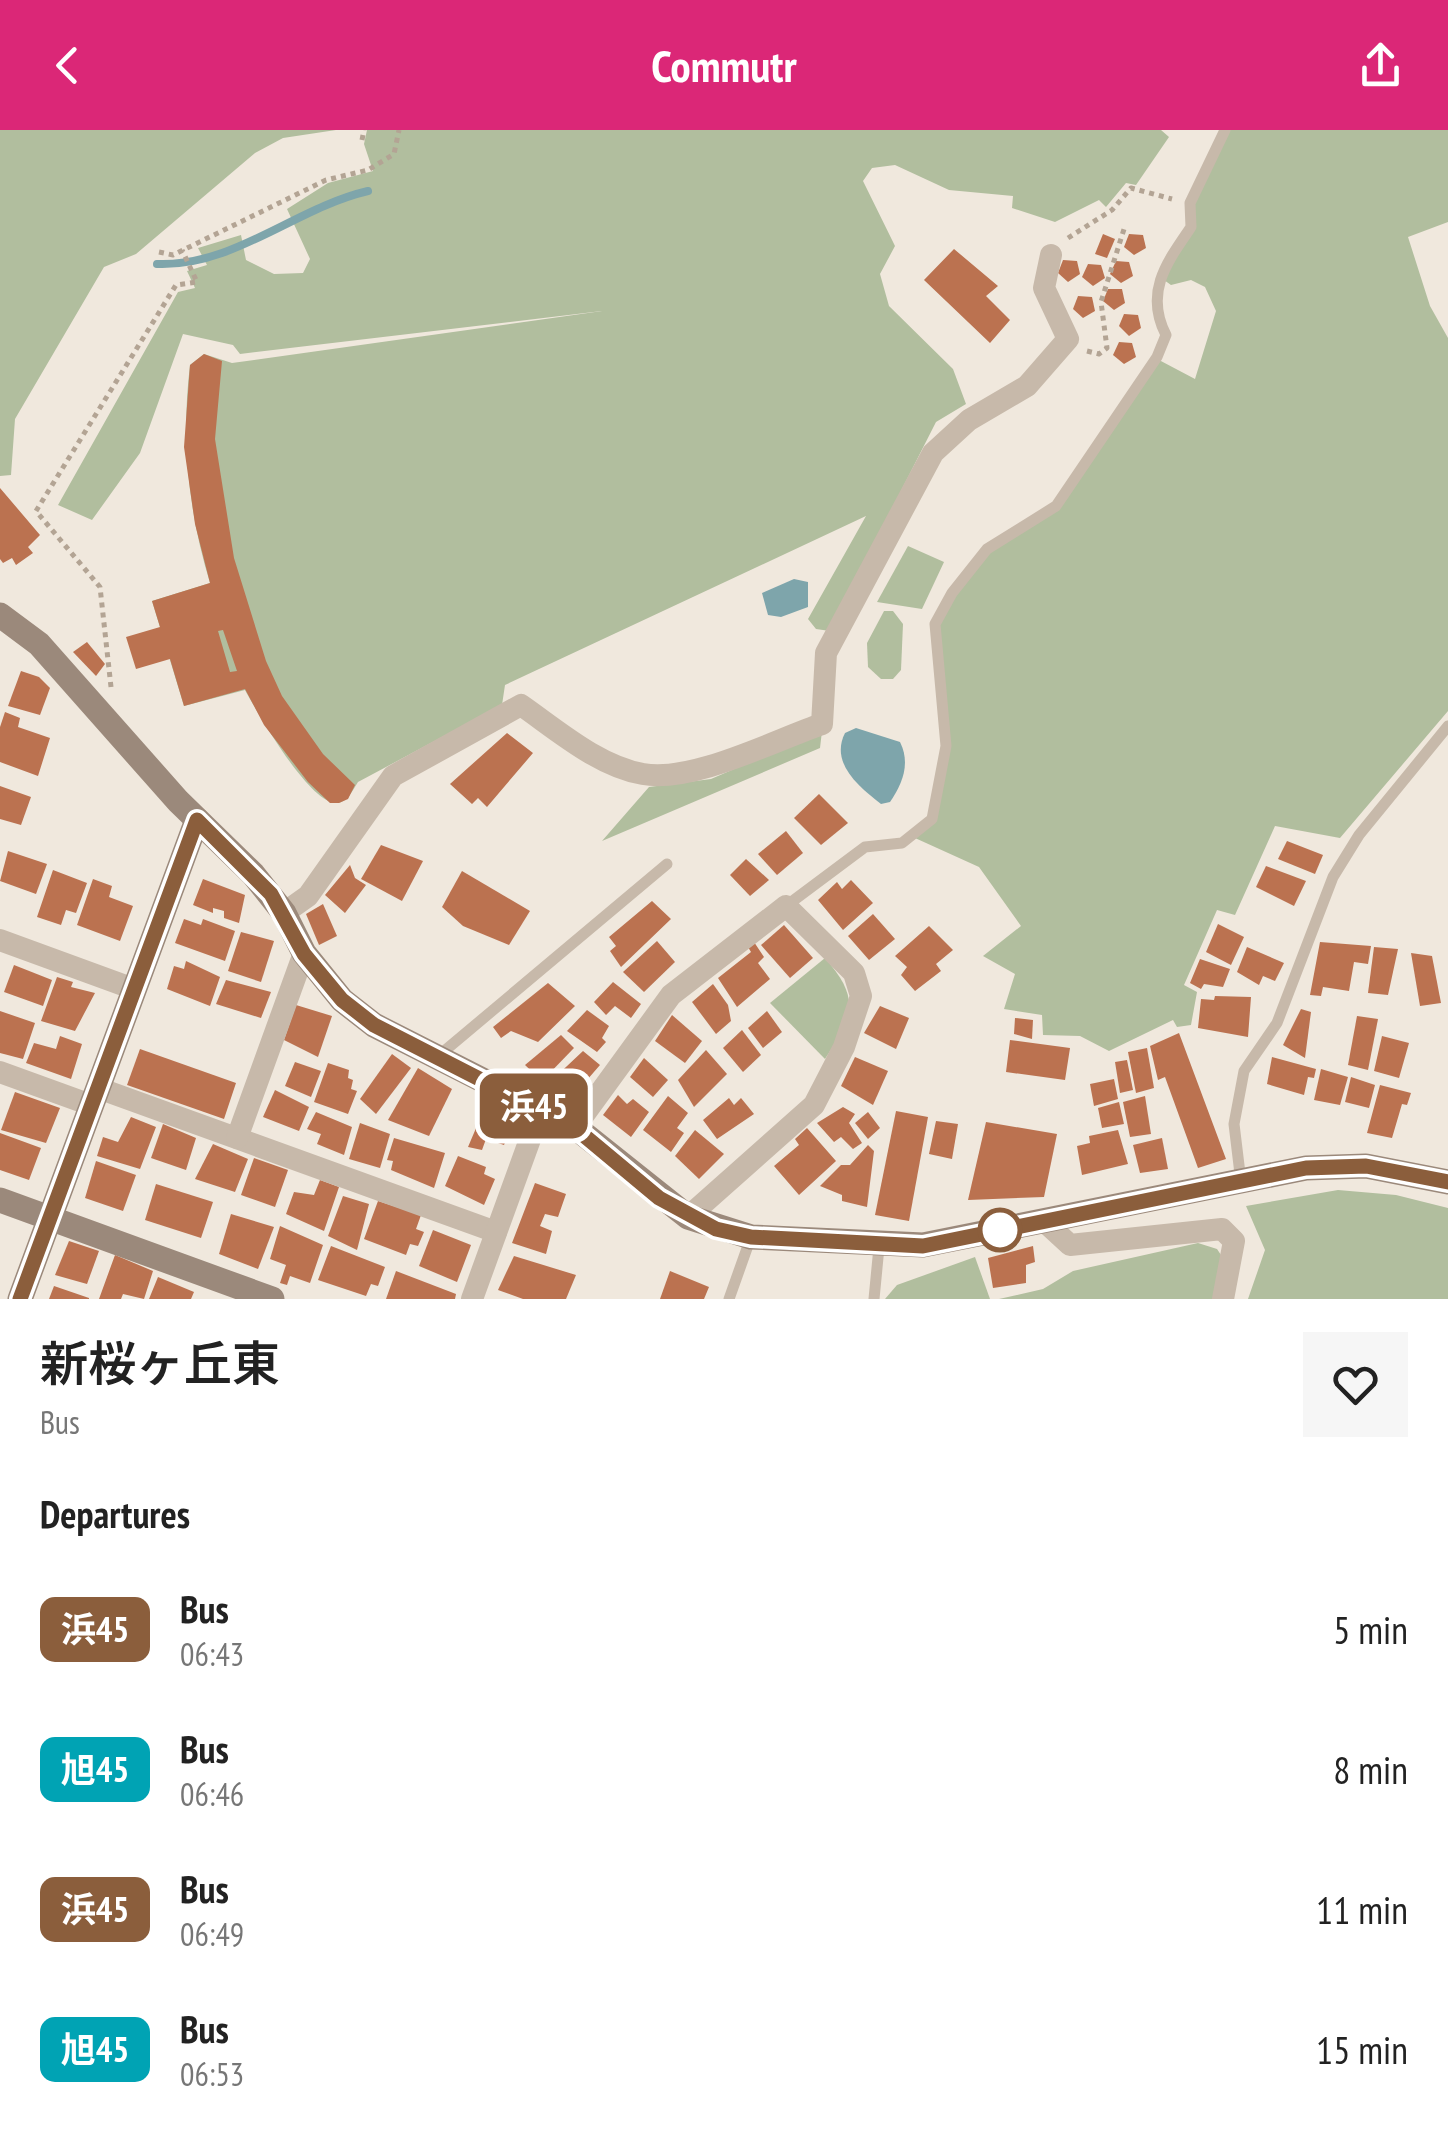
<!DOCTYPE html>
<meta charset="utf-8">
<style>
:root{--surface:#fff;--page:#f6f6f6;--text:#222;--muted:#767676;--accent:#db2777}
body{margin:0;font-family:"PT Sans Narrow","Noto Sans JP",sans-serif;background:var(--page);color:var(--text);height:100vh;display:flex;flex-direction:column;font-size:38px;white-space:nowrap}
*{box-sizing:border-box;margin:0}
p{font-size:32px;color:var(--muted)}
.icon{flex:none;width:55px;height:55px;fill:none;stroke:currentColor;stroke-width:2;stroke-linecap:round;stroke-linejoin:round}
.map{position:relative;height:1169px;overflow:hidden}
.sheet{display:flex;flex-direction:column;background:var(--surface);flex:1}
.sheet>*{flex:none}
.badge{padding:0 20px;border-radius:15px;font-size:35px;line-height:65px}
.map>.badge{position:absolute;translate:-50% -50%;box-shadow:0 0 0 5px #fff}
h2{padding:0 40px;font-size:38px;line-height:90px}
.round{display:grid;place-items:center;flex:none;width:105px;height:105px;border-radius:0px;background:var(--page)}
.overview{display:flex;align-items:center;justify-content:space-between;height:170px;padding:0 40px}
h1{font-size:48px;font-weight:600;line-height:75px}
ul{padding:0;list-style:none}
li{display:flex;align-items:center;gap:30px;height:140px;padding:0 40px}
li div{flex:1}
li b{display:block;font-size:38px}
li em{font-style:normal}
li .badge{min-width:110px;font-weight:700;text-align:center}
header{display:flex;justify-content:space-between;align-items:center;height:130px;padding:0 40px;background:var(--accent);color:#fff;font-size:45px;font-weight:600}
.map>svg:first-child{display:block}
.green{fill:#b1be9e}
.water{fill:#7ea5ab}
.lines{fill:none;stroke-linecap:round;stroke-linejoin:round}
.stream{stroke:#7ea5ab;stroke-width:8}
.building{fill:#bb7250;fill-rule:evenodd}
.path{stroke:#b3a494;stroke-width:5;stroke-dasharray:5 5;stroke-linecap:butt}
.lane{stroke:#c7b9aa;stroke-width:11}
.street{stroke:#c7b9aa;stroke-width:22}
.secondary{stroke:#9b897b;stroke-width:25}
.line-casing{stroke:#fff;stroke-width:22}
.line{stroke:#8b5e3c;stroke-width:15}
.stop-dot{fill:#fff;stroke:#8b5e3c;stroke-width:5}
</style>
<header><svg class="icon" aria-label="back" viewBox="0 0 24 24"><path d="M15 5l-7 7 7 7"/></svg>Commutr<svg class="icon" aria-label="share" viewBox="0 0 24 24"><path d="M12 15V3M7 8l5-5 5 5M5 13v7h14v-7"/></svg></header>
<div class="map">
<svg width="1448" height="1169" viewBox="0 0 1448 1169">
<rect width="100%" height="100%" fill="#f0e8dd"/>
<g class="green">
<path d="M0,0H336L283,8L255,23L136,124L104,137L15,289L11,345L0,346Z"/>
<path d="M367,0H1161L1169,7L1136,55L1126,53L1106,77L1099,70L1055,92L1012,78L1013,66L949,60L895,35L872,38L863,51L895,116L880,144L889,176L953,239L966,274L936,292L830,501L816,499L808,489L866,386L505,555L502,575L358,652C352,661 348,672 337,673C310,675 257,582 245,560L184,576L152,471L210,453C188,381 181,309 190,235L204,224L232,233L602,181L240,224L233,215L183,204L140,323L92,390L58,375L178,162L195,158L187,141L207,135L198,118L241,105L246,130L274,144L303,143L310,129L287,79L328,53L373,41L364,14Z"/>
<path d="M1229,0H1448V92L1408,107L1430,176L1448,208V581L1340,708L1275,696L1235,785L1217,780L1184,855L1197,862L1191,895L1177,897L1173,890L1109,921L1080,906L1043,905L1042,885L1004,879L1015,844L983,826L1021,796L979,737L915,708L936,691L948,616L938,495L956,461L988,420L1058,378L1159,230L1195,249L1216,181L1205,157L1191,150L1171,155L1164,150L1192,98V73Z"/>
<path d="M908,416L944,432L922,479L877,472Z"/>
<path d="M884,481H893L903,494L901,540L893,549H881L868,537L867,513Z"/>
<path d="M822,601L820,618L602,711L649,657L711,649Z"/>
<path d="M825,828C860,868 854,885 825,929L770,873Z"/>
<path d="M1338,1060L1396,1065L1448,1078V1169H1248L1265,1120L1246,1076Z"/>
<path d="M1198,1113L1217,1119L1223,1128L1215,1169H999L1043,1159L1073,1141Z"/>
<path d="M975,1127L990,1169H885L897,1155Z"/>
</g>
<g class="water">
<path d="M794,449L808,452V477L781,487L768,485L762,463Z"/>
<path d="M856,598L900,612C911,634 902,654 890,672L881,674C858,656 830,633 845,603Z"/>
</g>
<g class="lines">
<path class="stream" d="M157,134C234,137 295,78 368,61"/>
</g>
<g class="building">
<path d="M1103,104L1115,109L1107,128L1095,124Z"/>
<path d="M1129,104L1143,105L1146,118L1134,125L1124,117Z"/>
<path d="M954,119L998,156L986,166L1010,190L990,213L924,150Z"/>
<path d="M1063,130L1077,131L1080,144L1068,152L1058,143Z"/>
<path d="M1116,131L1129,132L1133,146L1121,153L1110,144Z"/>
<path d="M1088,134L1101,135L1105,148L1093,156L1082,147Z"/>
<path d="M1108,159H1122L1125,173L1114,180L1103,171Z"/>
<path d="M1078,166L1092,167L1095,181L1083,188L1073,179Z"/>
<path d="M1124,184L1138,185L1141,198L1129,206L1119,196Z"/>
<path d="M1119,212L1132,213L1136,227L1124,234L1113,225Z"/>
<path d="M204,224L222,231L215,309L234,428L266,531L282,566L323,624L355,655L348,669L339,673H330L308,652L264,595L245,559L184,576L170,529L136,539L126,507L160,497L152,471L210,453L195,394L184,317L190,235ZM223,500L237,541L230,542L218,501Z"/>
<path d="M0,358L40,405L28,417L33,423L16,435L12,428L3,433L0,429Z"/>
<path d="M87,512L105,534L96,546L73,522Z"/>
<path d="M21,541L39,547L50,558L40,585L8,576Z"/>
<path d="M5,582L20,588L18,597L50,608L38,646L0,632V597Z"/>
<path d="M507,603L533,623L487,677L478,668L472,674L450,654Z"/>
<path d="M0,656L31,667L21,695L0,689Z"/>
<path d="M819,664L848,693L821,715L794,688Z"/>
<path d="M786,701L803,723L777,745L758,724Z"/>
<path d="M1287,711L1323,725L1315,744L1278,729Z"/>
<path d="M381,715L423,731L402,771L361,749Z"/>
<path d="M8,721L47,734L36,764L0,751Z"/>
<path d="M746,729L769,750L750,766L730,745Z"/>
<path d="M350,735L355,748L366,755L345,783L325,765Z"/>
<path d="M1266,736L1306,751L1294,776L1256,757Z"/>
<path d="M53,740L87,753L76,783L66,780L61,795L37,787Z"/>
<path d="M462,741L530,781L509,815L463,796L442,777Z"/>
<path d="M93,749L112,756L109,767L133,776L120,811L77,795Z"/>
<path d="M203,749L245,765L239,793L224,788V781L213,778V783L193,775Z"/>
<path d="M851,750L873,773L843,800L818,770L837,752L842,759Z"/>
<path d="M652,771L671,789L621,837L610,821L616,816L609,807Z"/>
<path d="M323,774L337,806L319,815L306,784Z"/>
<path d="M873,784L895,809L869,830L848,806Z"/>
<path d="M184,789L201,795L203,789L235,801L225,831L175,813Z"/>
<path d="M1218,794L1244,807L1231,835L1206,822Z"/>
<path d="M784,795L813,828L790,848L761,815Z"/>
<path d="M929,796L953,820L936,834L941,841L915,861L901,845L907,837L895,826Z"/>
<path d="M241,802L274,811L261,852L228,841Z"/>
<path d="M657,811L675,832L644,862L623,842Z"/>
<path d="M754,812L764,827L758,833L770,849L737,877L718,848L751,822L748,817Z"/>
<path d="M1320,812L1371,816L1368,834L1354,832L1349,861L1323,857L1321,866L1310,865Z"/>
<path d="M1247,817L1284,833L1275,851L1263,846L1259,855L1237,842Z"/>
<path d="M1374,817L1398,819L1388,865L1368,863Z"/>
<path d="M1411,823L1432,826L1441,873L1420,876Z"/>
<path d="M1200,829L1230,839L1223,857L1204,854L1201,859L1190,853Z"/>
<path d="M186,831L220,847L210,876L167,859L174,836L184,839Z"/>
<path d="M14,835L52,850L43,876L4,862Z"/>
<path d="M57,847L73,852L71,857L95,863L75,901L41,891Z"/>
<path d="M226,850L271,862L261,888L216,874Z"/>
<path d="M613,852L641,874L631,888L615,876L606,885L594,872Z"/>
<path d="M548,853L575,876L538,912L511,901L501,908L493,897Z"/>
<path d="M713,854L728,875L731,891L716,904L692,872Z"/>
<path d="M1215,866L1251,867L1248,907L1198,898L1201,869L1214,870Z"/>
<path d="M296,875L332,886L318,927L284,910Z"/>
<path d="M880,876L909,888L896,919L864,903Z"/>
<path d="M1301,879L1311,882L1305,928L1283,915Z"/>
<path d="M587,880L609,896L602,908L606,912L597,922L567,901Z"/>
<path d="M0,881L35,893L23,929L0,923Z"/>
<path d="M767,881L782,902L763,918L748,898Z"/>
<path d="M672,885L702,911L685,933L655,911Z"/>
<path d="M1357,886L1378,889L1368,940L1348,935Z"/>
<path d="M1015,888L1033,890L1032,909L1014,904Z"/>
<path d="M742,900L761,925L743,942L723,918Z"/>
<path d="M1179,903L1226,1029L1198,1038L1165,947L1158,950L1150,916Z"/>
<path d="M561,905L574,918L542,951L525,935Z"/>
<path d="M60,906L82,914L71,949L26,933L34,913L56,919Z"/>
<path d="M1382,906L1409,913L1399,948L1374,941Z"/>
<path d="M1010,910L1070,918L1065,950L1006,942Z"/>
<path d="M1147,918L1154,958L1136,963L1128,922Z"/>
<path d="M140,919L236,953L224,989L127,955Z"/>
<path d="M706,920L727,944L694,977L678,950Z"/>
<path d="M583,921L600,935L574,965L563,954L557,960L550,952Z"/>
<path d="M392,924L411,938L376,984L360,969Z"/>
<path d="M855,927L888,941L873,975L841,956Z"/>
<path d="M1272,927L1316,939L1314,948L1308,947L1304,965L1267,954Z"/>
<path d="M644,928L668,950L653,967L630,947Z"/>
<path d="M1127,930L1133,960L1120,963L1115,932Z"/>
<path d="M295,932L321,941L311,967L285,956Z"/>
<path d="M328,933L349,940L348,948L353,950L351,959L357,961L348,984L314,972Z"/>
<path d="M418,938L452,959L429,1006L388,990Z"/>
<path d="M1321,939L1348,947L1340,975L1314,970Z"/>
<path d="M1351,947L1375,955L1369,978L1345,972Z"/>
<path d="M1114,949L1118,969L1094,976L1090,954Z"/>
<path d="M1380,955L1411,963L1407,975L1402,974L1392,1008L1367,1003Z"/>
<path d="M275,960L309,977L299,1001L263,987Z"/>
<path d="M15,962L60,978L46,1013L1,1000Z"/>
<path d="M618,965L627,974L633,969L649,982L631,1007L603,985Z"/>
<path d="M668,966L688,983L677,998L684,1003L671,1022L643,1000Z"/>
<path d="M1145,966L1151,1004L1130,1007L1123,972Z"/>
<path d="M729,968L734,975L741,968L754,984L717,1009L703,990Z"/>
<path d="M1119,972L1124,994L1102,998L1098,978Z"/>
<path d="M485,977L515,988L504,1015L486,1009L482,1020L468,1017Z"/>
<path d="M843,977L855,984L849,993L862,1013L853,1019L841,1007L834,1012L817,993Z"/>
<path d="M896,981L928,987L909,1091L875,1085Z"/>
<path d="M316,982L352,997L344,1025L317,1014L321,1004L307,999Z"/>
<path d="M868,982L880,998L868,1009L855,993Z"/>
<path d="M131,987L156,997L140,1039L97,1026L103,1007L118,1012Z"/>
<path d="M936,991L958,994L952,1029L929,1024Z"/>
<path d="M986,992L1057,1004L1044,1067L968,1070Z"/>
<path d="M360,993L390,1004L380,1038L349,1029Z"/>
<path d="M163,994L196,1008L186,1040L151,1028Z"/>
<path d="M807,998L836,1031L799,1065L774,1036L799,1015L795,1009Z"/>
<path d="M695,1000L724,1024L699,1049L675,1026Z"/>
<path d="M1118,1000L1128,1034L1082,1045L1077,1016L1090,1013L1089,1006Z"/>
<path d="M0,1003L41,1018L29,1050L0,1040Z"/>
<path d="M394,1008L445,1023L434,1058L391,1040L393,1031L387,1030Z"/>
<path d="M1162,1008L1168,1039L1140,1043L1133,1015Z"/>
<path d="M213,1014L248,1029L235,1062L195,1049Z"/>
<path d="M868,1015L874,1021L867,1077L842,1071V1065L820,1056L841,1035H850Z"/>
<path d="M458,1026L486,1037L484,1044L495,1049L484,1075L445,1056Z"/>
<path d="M254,1028L288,1040L275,1077L241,1065Z"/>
<path d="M96,1031L136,1045L123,1081L85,1068Z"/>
<path d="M320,1050L339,1057L324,1101L286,1084L294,1062L314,1065Z"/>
<path d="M535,1053L566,1064L558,1087L545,1084L540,1096L552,1101L546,1124L512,1113Z"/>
<path d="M156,1054L213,1072L201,1108L145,1090Z"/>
<path d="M343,1066L369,1074L357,1120L328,1106Z"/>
<path d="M378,1071L421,1085L416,1099L424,1102L418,1116L410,1114L406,1125L364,1109Z"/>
<path d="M231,1084L274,1097L258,1139L219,1124Z"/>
<path d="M280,1096L323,1115L310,1153L290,1146L287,1155L280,1153L286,1135L270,1129Z"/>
<path d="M433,1100L471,1115L457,1152L419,1136Z"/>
<path d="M69,1111L99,1121L87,1154L55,1145Z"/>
<path d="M331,1116L385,1137L378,1156L371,1154L366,1166L318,1150Z"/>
<path d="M1033,1116L1035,1132L1026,1135V1153L993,1158L988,1128Z"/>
<path d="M115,1125L153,1141L144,1169L123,1164L121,1169H99Z"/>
<path d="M514,1126L576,1145L566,1169H523L498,1160Z"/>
<path d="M396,1141L456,1164L455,1169H386Z"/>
<path d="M670,1141L709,1157L704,1169H660Z"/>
<path d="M158,1147L194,1162L191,1169H149Z"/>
<path d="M54,1156L89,1168V1169H49Z"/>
</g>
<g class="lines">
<g class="path">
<path d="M362,10L364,0"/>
<path d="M1068,108L1112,80L1131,58L1172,69"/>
<path d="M159,122L173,125L326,50L368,40L394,24L399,0"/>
<path d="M1087,221L1099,224L1107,218L1101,172L1125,96"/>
<path d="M111,557L100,457L36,381L176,155L197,152L182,120"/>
</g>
<g class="lane">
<path d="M786,776L865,717L902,713L932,689L946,616L935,494L952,463L987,419L1056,376L1157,227L1166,205C1144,162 1167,132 1191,97L1190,73L1225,0"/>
<path d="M436,928L667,734"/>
<path d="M1241,1052L1234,994L1244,941L1277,893L1333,747L1359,705L1448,596"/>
<path d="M729,1169L751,1107"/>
<path d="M874,1169L879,1117"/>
</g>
<g class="street">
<path d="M284,783L308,766L393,646L521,575C557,600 598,636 643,644C692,653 773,611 822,594L826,523L933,323L969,290L1027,256L1068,209L1044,158L1051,125"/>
<path d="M0,810L134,859"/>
<path d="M0,942L91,975"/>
<path d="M98,958L496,1102"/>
<path d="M575,997L671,865L786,776L854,843L861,866L844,917L814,975L688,1087"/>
<path d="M237,1008L304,823"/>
<path d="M1045,1092L1070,1115L1222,1099L1234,1111L1223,1169"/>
<path d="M472,1169L541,979"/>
</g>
<g class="secondary">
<path d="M0,485L39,514L178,671L253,744L284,783L304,823L342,870L374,895L575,997L688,1087L751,1107L923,1115L1306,1038L1366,1036L1448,1052"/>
<path d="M0,1070L272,1169"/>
<path d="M20,1169L197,690"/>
</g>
</g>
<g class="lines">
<defs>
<path id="line" d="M20,1169L197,690L271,764L304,824L342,870L374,895L575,998L659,1068L716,1099L751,1107L923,1116L1306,1038L1366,1036L1448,1052"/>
</defs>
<use href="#line" class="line-casing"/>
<use href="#line" class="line"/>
</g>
<circle class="stop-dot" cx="1000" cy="1100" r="20"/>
</svg>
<b class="badge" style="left:534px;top:976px;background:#8b5e3c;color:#fff">浜45</b>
</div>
<section class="sheet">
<div class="overview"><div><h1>新桜ヶ丘東</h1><p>Bus</p></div><a class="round"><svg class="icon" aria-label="heart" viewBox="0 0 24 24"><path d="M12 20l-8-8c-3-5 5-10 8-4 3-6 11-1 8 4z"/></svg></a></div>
<h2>Departures</h2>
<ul>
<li><span class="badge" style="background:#8b5e3c;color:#fff">浜45</span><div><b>Bus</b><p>06:43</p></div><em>5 min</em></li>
<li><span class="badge" style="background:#00a3b4;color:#fff">旭45</span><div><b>Bus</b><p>06:46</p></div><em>8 min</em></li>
<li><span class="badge" style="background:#8b5e3c;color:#fff">浜45</span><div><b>Bus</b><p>06:49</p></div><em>11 min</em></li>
<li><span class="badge" style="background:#00a3b4;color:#fff">旭45</span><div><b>Bus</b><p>06:53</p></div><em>15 min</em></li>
</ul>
</section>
